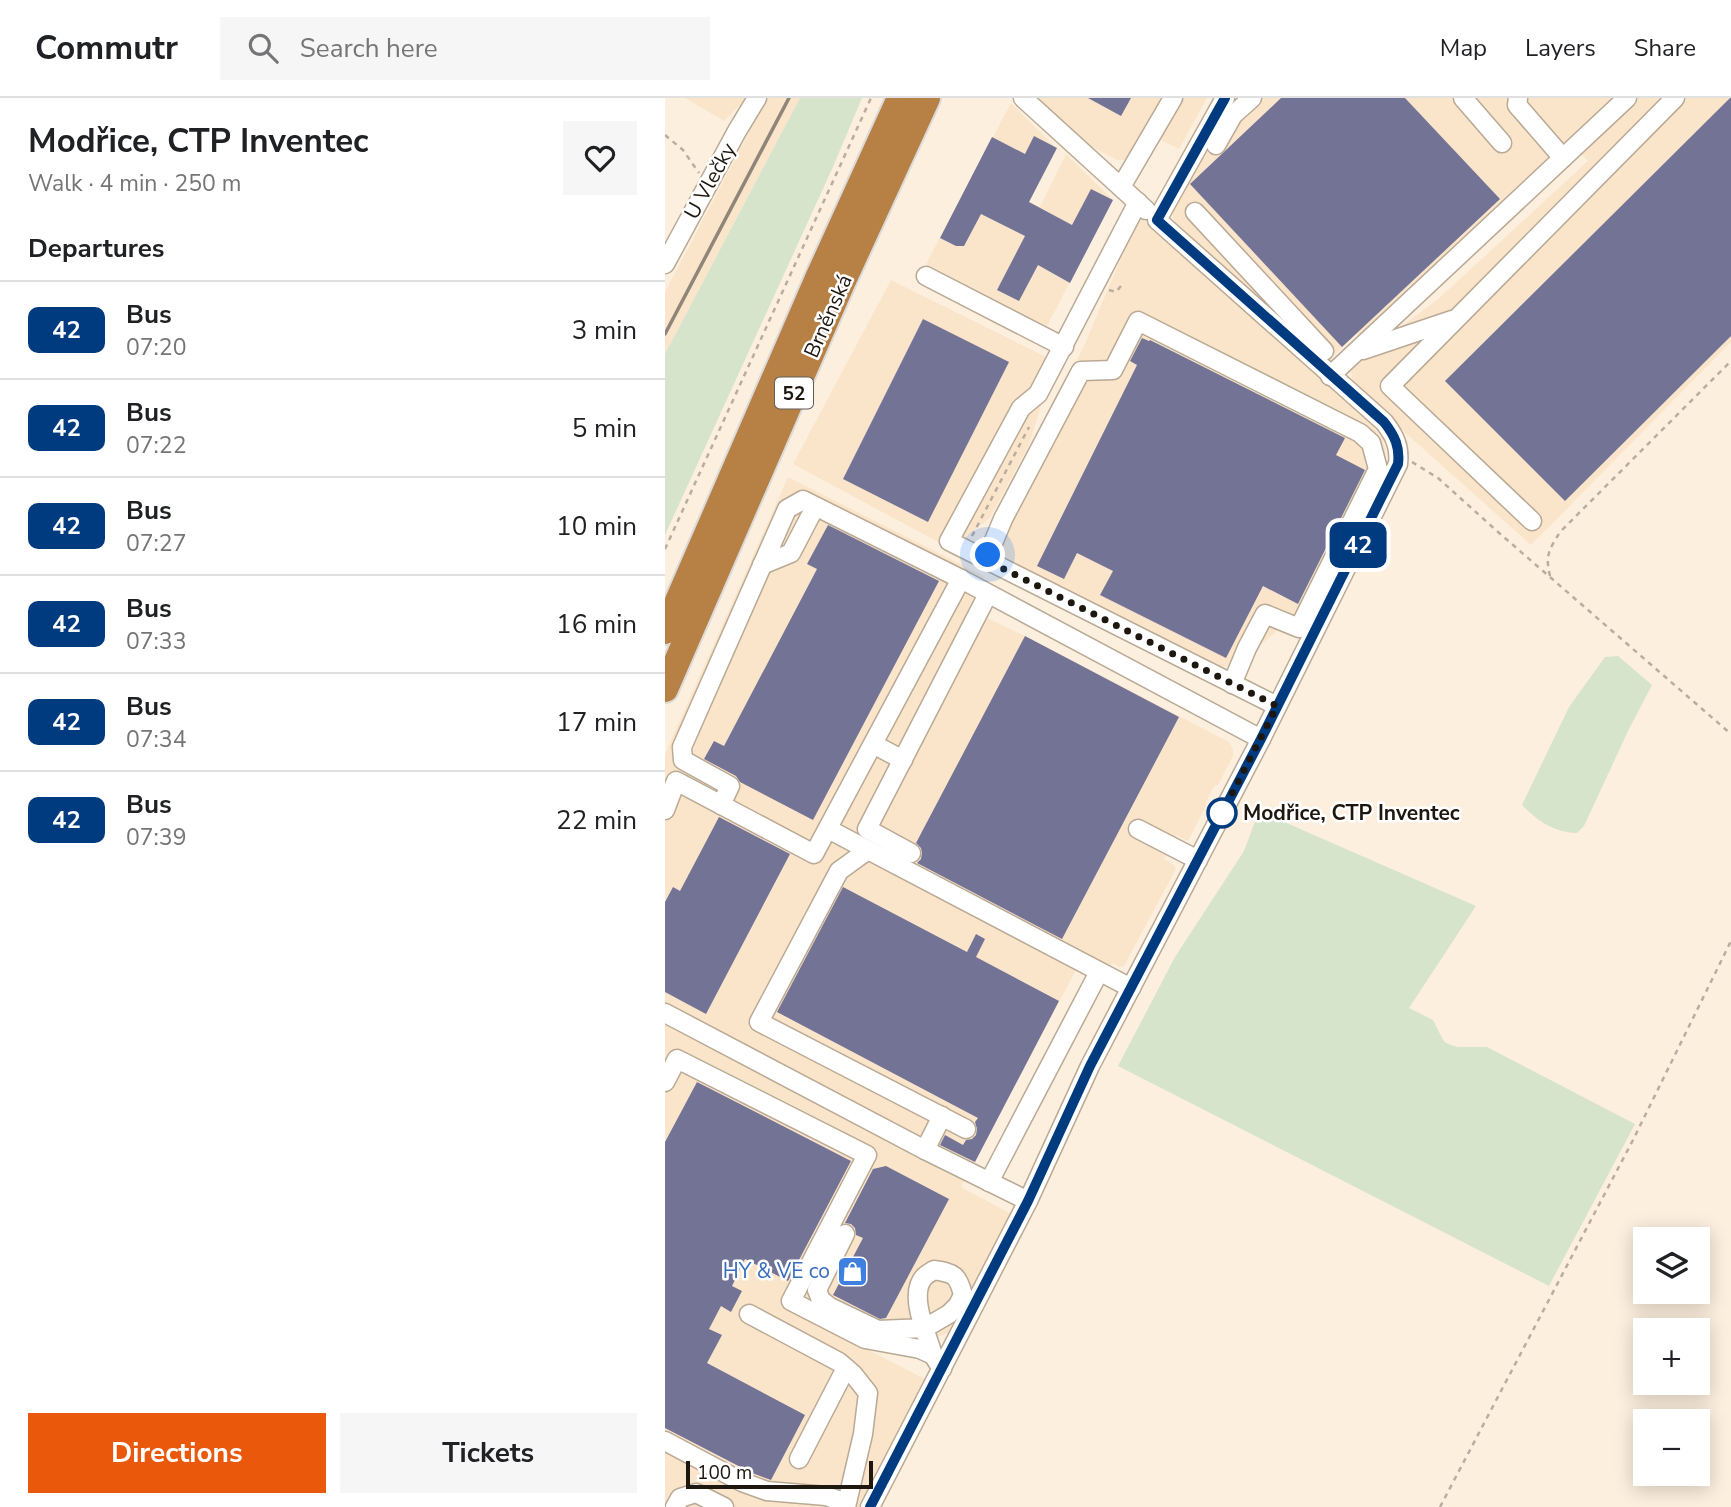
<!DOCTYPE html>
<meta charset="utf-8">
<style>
:root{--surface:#fff;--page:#f6f6f6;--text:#202124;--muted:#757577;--line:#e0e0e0;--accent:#ea580c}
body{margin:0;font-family:"Nunito Sans",sans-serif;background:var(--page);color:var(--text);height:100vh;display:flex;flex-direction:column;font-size:26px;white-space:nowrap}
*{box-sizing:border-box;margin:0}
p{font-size:23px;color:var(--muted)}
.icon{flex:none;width:38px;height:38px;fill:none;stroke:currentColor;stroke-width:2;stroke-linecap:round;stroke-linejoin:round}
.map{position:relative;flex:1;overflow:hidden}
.side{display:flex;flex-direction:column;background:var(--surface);width:665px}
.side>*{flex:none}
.badge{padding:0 14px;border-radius:10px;font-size:24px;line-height:46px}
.fabs{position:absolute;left:968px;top:1129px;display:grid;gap:14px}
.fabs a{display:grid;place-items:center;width:77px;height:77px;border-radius:0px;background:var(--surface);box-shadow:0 4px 18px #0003;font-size:35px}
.scale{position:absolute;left:21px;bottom:18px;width:187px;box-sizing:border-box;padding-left:7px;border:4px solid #1d1710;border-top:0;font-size:19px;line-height:24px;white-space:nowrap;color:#1d1710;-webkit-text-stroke:5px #fff;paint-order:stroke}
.you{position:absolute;width:35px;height:35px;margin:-18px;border:5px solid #fff;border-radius:50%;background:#1a73e8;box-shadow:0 0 0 10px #1a73e833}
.map>.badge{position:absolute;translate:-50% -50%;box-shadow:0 0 0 4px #fff}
h2{padding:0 28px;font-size:26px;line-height:63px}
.round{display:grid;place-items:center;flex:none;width:74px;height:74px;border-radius:0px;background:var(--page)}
.summary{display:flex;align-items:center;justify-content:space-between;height:119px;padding:0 28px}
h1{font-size:33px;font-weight:700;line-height:52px}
.action{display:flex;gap:14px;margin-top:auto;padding:14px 28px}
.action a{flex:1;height:80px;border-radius:0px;background:var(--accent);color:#fff;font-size:28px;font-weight:700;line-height:80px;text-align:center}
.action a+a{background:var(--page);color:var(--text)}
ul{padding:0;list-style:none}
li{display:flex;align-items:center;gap:21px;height:98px;padding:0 28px;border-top:2px solid var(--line)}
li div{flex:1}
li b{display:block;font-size:26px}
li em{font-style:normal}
li .badge{min-width:77px;font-weight:700;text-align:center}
header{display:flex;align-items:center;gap:42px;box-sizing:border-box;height:98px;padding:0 35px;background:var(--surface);border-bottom:2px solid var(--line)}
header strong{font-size:33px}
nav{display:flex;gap:38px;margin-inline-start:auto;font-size:24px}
.search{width:490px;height:63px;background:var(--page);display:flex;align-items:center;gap:18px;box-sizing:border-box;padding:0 24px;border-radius:0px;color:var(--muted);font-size:26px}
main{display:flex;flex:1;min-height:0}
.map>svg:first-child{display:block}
.built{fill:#fbe5ca}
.green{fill:#d5e4ca}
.building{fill:#737396}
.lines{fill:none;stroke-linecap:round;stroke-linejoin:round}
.minor-casing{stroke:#b9a995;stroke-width:21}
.highway-casing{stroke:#dbdad9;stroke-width:30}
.path{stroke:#b9ad9f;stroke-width:2.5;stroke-dasharray:5 5;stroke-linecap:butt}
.minor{stroke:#fff;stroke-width:18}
.highway{stroke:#b78045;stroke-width:26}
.rail{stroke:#8f8579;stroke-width:3.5}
.line-casing{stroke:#fff;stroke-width:16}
.line{stroke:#003b80;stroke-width:10}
.walk{stroke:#1d1710;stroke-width:7;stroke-dasharray:0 12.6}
.stop-dot{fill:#fff;stroke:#003b80;stroke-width:3.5}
.labels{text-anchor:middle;stroke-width:5;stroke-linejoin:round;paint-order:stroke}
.shield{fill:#fff;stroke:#615d58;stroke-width:2}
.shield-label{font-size:19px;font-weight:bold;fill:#1d1710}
.street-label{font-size:21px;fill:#1d1710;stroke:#fff}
.stop-label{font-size:21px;font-weight:bold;fill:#1d1710;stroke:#fff;text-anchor:start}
.shop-label{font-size:21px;fill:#366cbe;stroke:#fff;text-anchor:end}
</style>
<header>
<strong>Commutr</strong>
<div class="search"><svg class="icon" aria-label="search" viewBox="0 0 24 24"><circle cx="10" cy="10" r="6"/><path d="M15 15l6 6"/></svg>Search here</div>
<nav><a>Map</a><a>Layers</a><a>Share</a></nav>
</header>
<main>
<section class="side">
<div class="summary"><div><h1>Modřice, CTP Inventec</h1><p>Walk · 4 min · 250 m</p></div><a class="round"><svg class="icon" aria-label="heart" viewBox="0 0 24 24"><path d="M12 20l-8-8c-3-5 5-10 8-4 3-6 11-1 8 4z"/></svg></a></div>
<h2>Departures</h2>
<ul>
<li><span class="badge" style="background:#003b80;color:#fff">42</span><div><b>Bus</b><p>07:20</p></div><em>3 min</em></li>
<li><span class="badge" style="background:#003b80;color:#fff">42</span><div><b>Bus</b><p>07:22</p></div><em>5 min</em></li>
<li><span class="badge" style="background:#003b80;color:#fff">42</span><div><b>Bus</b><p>07:27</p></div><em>10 min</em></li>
<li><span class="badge" style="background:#003b80;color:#fff">42</span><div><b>Bus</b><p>07:33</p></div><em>16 min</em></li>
<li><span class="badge" style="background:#003b80;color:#fff">42</span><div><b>Bus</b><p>07:34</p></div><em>17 min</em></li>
<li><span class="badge" style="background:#003b80;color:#fff">42</span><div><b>Bus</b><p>07:39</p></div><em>22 min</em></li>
</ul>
<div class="action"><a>Directions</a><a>Tickets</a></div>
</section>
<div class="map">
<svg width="1066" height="1409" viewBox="0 0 1066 1409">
<rect width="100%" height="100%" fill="#fdefde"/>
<g class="built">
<path d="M20,0H82L59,23Z"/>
<path d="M102,0H135L0,256V194Z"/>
<path d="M367,0H542L514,51L479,34L462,62H452L407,38Z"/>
<path d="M568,0H952L879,65L698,236L690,237L668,258L662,259L655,256L512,130L508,118V108Z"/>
<path d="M972,0H1066V244L866,447L690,290L687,284L686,273L710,248L772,202L923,63L915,54Z"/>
<path d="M346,5L391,50L364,104L375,109L401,56L448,102L382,228L261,166Z"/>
<path d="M474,118L706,326L717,340L721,353L720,368L633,541L612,533L588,553L564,568L556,570L301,459L128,366L226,182L385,261L379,298L364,347L325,420L303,437L300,442L307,447L317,446L323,438L418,250Z"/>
<path d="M123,379L319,478L303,511L360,538L564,644L568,652V658L553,687L549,688L540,706L541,708L523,743L511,737L499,761L509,767L511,771L459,868L454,869L447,865L445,868L420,855L296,1089L348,1117L288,1234L259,1243L211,1236L129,1214L262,1282L196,1409H0V656Z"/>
</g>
<g class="green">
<path d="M135,0H197L167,71L0,437V256Z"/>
<path d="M953,558L987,587L963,633L919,728L912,735C888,734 873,723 857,707L904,609L940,559Z"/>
<path d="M594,713L811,808L744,910L768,922L778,942L781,945L792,949H822L970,1026L884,1188L453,968L510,859L579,753Z"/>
</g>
<g class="building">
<path d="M423,0H466L456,18Z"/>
<path d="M616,0H740L835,101L677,249L525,86Z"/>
<path d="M1065,0H1066V238L900,403L780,283Z"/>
<path d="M369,38L392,50L364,104L407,127L426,91L448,102L405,185L373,167L354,203L332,192L360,138L316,116L299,148H291L275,140L327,39L360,56Z"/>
<path d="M258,221L344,264L263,424L178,381Z"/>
<path d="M477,240L484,243L485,242L680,340L671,357L700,372L633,506L598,488L561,560L435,497L448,473L412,455L399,481L372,468L472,267L465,263Z"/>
<path d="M163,427L274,483L148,722L75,684L71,678L39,661L49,643L59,648L152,471L142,466Z"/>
<path d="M360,538L514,619L397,841L252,765L256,761L257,755L256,750L251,745Z"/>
<path d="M54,719L125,756L41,916L0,894V804L8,789L15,793Z"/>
<path d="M178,789L302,854L311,836L320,841L311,859L394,903L310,1064L275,1047L280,1037L298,1047L301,1042L307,1041L311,1037L312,1031L310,1024L313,1020L112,914Z"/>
<path d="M32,984L186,1063L123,1183L80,1161L67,1188L77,1193L66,1214L56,1208L44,1231L57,1237L42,1265L140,1317L106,1382L87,1375L0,1330V1044Z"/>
<path d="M221,1068L284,1101L221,1220L215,1221L168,1197L198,1140L191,1137L190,1130L186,1126L180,1125L208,1071Z"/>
</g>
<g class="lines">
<defs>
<g id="minor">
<path d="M358,0L481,112"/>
<path d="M798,0L837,45"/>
<path d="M853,0L852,7L898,60"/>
<path d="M551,47L568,17L587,0"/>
<path d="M456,89L508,0"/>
<path d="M473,104L373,296L356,310L284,443L612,608"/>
<path d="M530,114L659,253"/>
<path d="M0,166L72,33L92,0"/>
<path d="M261,178L399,249"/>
<path d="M698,252L787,222"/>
<path d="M665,278L962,0"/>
<path d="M867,423L725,288L1010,0"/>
<path d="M321,462L338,421L416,273L448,272L473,223L695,335L706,345L713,371L634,530L600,516L582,550L567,586"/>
<path d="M97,467L126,455L150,409"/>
<path d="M208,646L238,662"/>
<path d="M56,707L65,688L18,662L17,649L122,411L138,402L296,481"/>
<path d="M0,712L11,683L149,756L296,481L596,641"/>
<path d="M163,731L466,890"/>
<path d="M473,731L533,762"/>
<path d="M203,752L174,773L94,924L301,1031"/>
<path d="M246,755L202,731L323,496"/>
<path d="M0,915L260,1052"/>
<path d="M0,984L12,961L202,1057L126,1203L200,1241L255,1251L268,1257L277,1271"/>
<path d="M277,1018L260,1052L363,1103"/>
<path d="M324,1084L434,874"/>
<path d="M180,1136L152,1192L156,1202L165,1209L213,1232L260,1230L284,1216L293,1207L298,1197C293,1177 289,1175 269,1172C266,1174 262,1176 259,1179C243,1197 262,1236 268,1257"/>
<path d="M84,1216L174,1264L188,1276L203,1295L198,1336L181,1409"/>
<path d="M0,1343L77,1384L102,1393L161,1398L173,1402L180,1409"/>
<path d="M134,1361L181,1270"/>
<path d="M10,1409L15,1400L31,1395L59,1409"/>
<path d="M205,1409L363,1103L425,968L596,641L733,366C735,349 730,338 719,324L492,122L560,0"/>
</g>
<g id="highway">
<path d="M0,533L154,178L235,0"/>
<path d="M0,591L176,187L262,0"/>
</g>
</defs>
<use href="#minor" class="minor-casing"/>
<use href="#highway" class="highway-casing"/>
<g class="path">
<path d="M0,37L18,52L34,75"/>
<path d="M444,192L451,194L456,188"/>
<path d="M747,364L773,380L833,434L1066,636"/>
<path d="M307,438L364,329"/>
<path d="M0,451L206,0"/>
<path d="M885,478C880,457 884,452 895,434L1066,263"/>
<path d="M775,1409L968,1042L1066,843"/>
</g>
<use href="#minor" class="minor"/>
<use href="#highway" class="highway"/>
<path class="rail" d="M0,236L124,0"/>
</g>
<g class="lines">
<defs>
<path id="line" d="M205,1409L363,1103L425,968L596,641L733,366C735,349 730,338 719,324L492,122L560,0"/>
</defs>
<use href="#line" class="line-casing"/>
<use href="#line" class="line"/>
<path class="walk" d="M323,457L321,462L612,608L553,723L557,715"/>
</g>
<defs>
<symbol id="shop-square" viewBox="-11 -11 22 22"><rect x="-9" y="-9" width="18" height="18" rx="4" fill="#3f7fe0" stroke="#fff"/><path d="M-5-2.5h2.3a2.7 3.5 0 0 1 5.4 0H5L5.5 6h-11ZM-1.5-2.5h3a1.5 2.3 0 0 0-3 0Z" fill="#fff"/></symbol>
</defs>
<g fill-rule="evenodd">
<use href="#shop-square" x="170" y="1156" width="35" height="35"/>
</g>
<circle class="stop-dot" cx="557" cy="715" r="14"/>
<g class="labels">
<rect class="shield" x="110" y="279.5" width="38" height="31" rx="5"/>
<g class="shield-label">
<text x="129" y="302">52</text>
</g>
<g class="street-label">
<text transform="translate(45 83) rotate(-61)" y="7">U Vlečky</text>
<text transform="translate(163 218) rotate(-66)" y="7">Brněnská</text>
</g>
<g class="stop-label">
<text x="578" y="722">Modřice, CTP Inventec</text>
</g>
<g class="shop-label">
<text x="165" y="1180">HY &amp; VE co</text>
</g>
</g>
</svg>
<div class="fabs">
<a><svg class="icon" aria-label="layers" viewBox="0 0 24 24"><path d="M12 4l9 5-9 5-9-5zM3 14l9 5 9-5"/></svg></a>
<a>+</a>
<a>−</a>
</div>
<div class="scale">100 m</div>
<div class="you" style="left:323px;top:457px"></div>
<b class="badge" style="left:693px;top:447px;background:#003b80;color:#fff">42</b>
</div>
</main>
